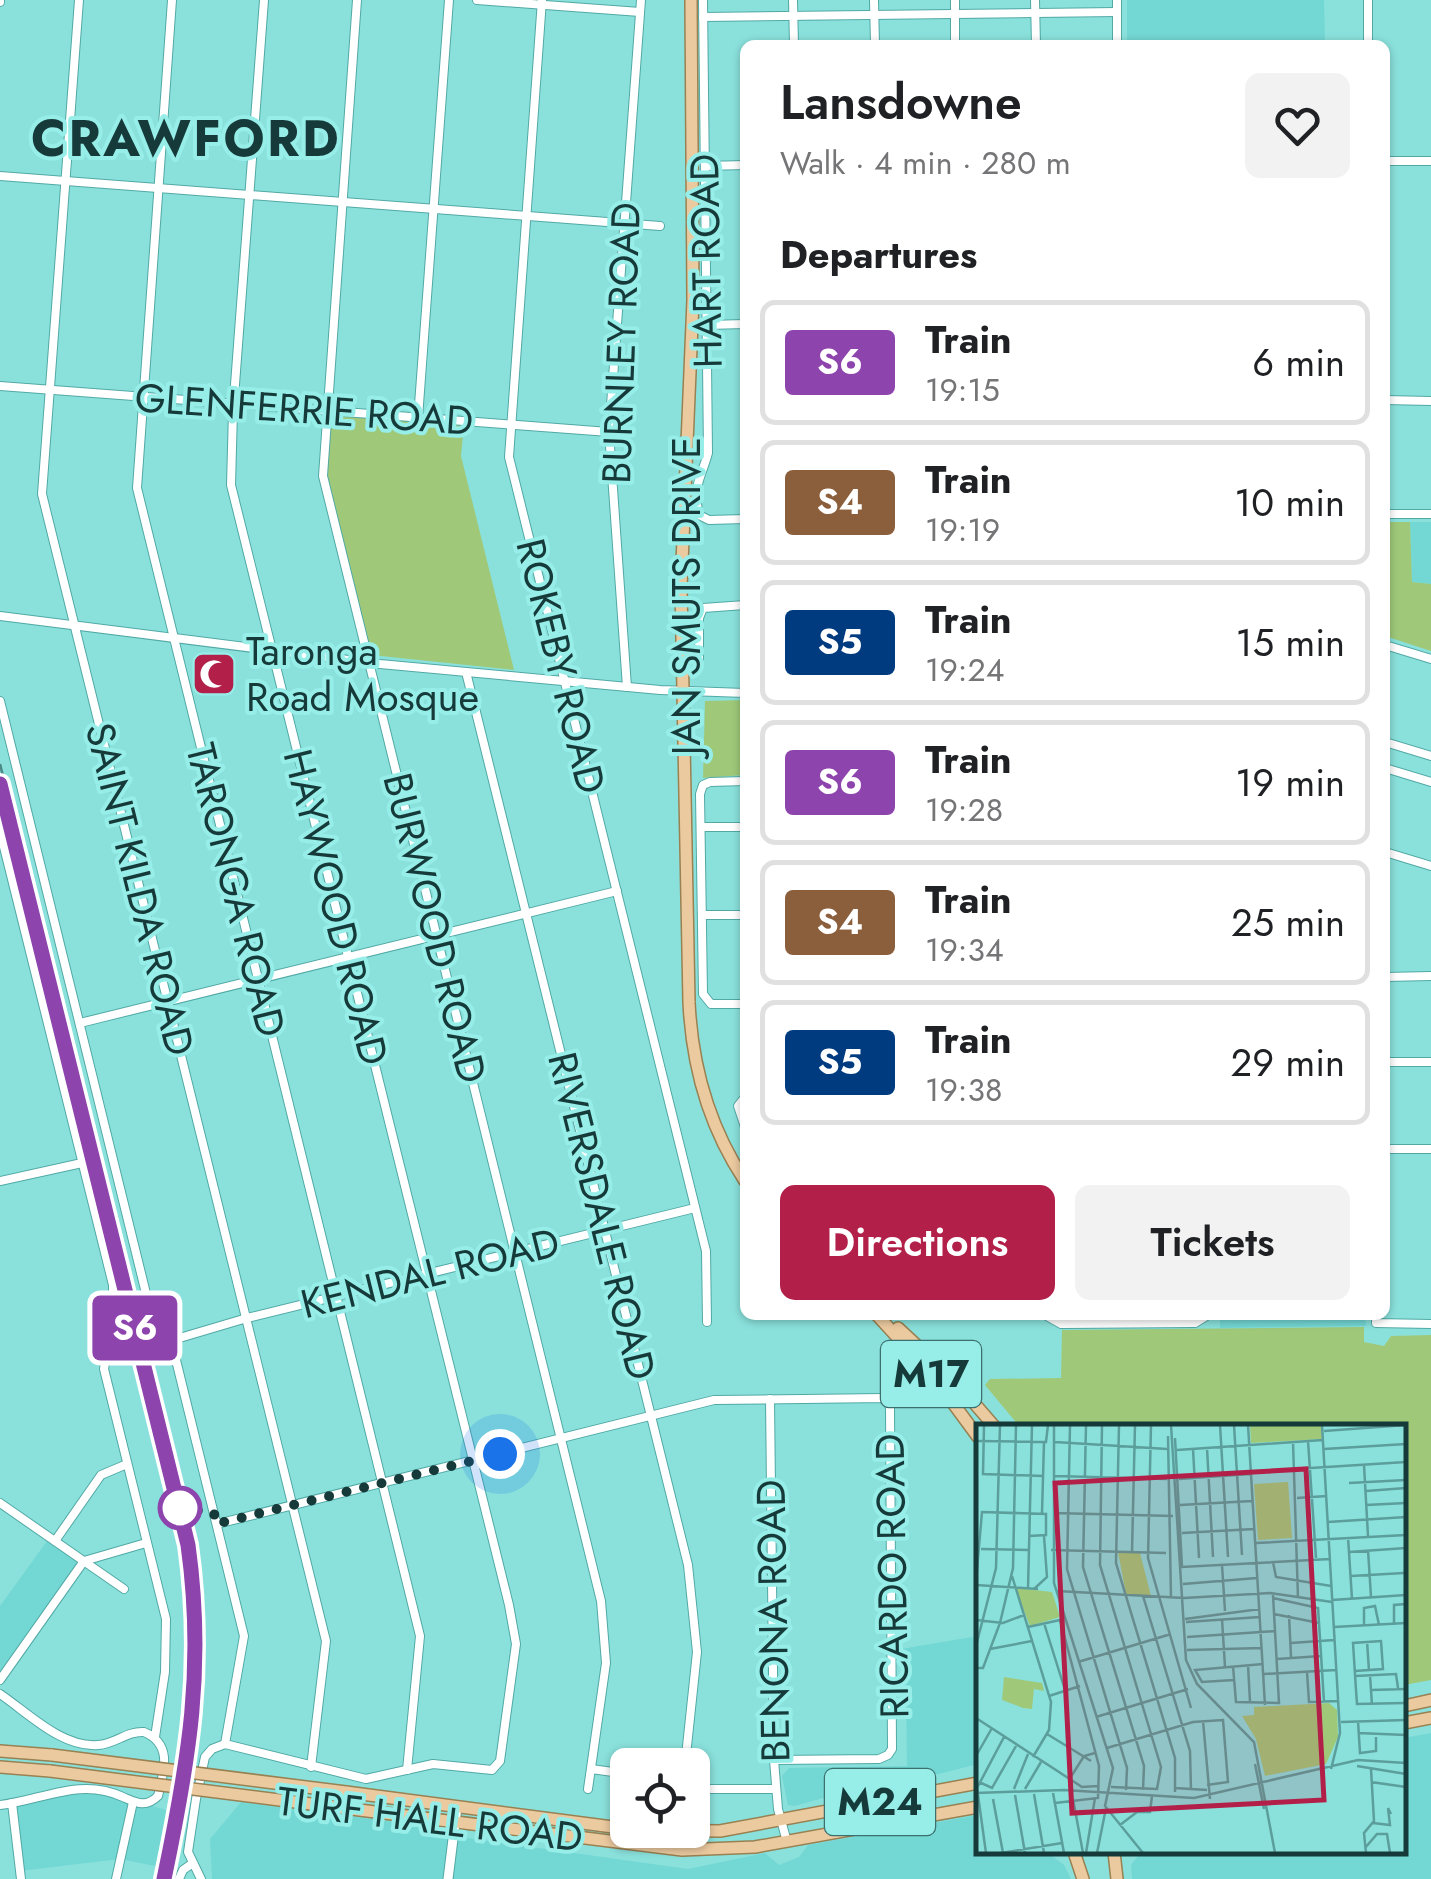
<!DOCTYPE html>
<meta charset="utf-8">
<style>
:root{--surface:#fff;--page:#f2f2f2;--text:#202124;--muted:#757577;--line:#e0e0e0;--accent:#b22049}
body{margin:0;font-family:Jost,sans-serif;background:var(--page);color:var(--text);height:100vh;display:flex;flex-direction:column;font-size:38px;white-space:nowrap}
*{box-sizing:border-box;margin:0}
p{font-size:32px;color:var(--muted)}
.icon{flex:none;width:55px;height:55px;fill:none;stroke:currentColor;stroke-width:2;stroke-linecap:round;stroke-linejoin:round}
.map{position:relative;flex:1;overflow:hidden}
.panel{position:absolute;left:740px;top:40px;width:650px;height:1280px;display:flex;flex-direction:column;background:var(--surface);border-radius:15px;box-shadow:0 2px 8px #0004}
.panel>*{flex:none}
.badge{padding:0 20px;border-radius:8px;font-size:35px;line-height:65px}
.tools{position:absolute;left:610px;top:1748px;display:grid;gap:20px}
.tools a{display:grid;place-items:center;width:100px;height:100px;border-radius:15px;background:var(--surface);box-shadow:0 2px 8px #0004;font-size:50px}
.you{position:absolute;width:50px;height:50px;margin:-25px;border:8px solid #fff;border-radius:50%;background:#1a73e8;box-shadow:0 0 0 15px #1a73e833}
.map>.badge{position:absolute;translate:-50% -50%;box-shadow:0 0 0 5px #fff}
h2{padding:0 40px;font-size:38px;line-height:90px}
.round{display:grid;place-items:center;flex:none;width:105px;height:105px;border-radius:15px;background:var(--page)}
.headline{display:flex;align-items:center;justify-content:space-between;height:170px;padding:0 40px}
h1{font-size:48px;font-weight:600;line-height:75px}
.action{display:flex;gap:20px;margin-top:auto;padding:20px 40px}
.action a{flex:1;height:115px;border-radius:15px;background:var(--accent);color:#fff;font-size:40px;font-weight:600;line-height:115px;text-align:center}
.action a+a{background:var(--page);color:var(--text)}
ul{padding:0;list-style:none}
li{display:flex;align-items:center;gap:30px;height:125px;margin:0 20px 15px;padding:0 20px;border:5px solid var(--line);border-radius:15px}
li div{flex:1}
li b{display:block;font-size:38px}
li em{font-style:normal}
li .badge{min-width:110px;font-weight:700;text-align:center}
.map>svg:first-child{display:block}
.built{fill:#73d7d3}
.green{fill:#9fc979}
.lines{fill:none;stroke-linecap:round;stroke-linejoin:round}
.minor-casing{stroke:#51a9a5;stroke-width:10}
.tertiary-casing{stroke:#51a9a5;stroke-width:11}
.primary-casing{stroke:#988152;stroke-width:14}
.minor{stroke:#fff;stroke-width:8}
.tertiary{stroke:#fff;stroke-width:9}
.primary{stroke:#eccaa0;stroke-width:11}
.rail{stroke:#4b8784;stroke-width:2.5;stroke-dasharray:18 18;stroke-linecap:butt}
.primary-bridge-casing{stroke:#988152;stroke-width:14;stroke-linecap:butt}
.primary-bridge{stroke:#eccaa0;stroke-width:11}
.line-casing{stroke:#fff;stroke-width:22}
.line{stroke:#8e44ad;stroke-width:15}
.walk{stroke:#153a39;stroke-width:10;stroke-dasharray:0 18}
.stop-dot{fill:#fff;stroke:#8e44ad;stroke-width:5}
.labels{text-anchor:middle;stroke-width:8;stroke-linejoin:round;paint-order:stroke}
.shield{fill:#97eee9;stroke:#3c706e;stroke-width:2.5}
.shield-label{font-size:38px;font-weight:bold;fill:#153a39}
.street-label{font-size:40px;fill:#153a39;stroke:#97eee9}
.poi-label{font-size:40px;fill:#153a39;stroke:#97eee9;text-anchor:start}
.district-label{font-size:50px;font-weight:bold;letter-spacing:2.5px;fill:#153a39;stroke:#97eee9}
.inset-road{fill:none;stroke:#5b9e9b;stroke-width:2.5}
.view{fill:#b22049;fill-opacity:0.15;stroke:#b22049;stroke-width:5}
.inset-edge{fill:none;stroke:#153a39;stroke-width:5}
</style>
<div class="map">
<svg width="1431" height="1879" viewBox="0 0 1431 1879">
<rect width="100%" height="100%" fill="#8ae1dc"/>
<g class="built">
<path d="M1127,0H1324L1325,45H1127Z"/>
<path d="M1410,522H1431V584L1412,582Z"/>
<path d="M1220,1315H1365L1366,1326L1220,1328Z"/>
<path d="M50,1537L84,1561L0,1680V1606Z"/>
<path d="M978,1636V1764L907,1782V1787L828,1801L823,1798L795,1806L788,1805L782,1776L789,1768L907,1766L906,1692L902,1691L901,1649Z"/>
<path d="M1431,1733V1879H1132L1131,1865L1141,1852H1404V1738Z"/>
<path d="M89,1787L166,1810L171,1820L160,1867L120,1859L20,1871L12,1803Z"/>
<path d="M241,1802L433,1827L439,1834L688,1869L765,1853L779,1865L799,1857L808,1845L978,1815V1852H1047L1064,1865L1071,1879H212L210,1839Z"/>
</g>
<g class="green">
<path d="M338,415L464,425L461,456L514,670L371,655L327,480L329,421Z"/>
<path d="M1385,522H1410L1412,582L1431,584V651L1385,636Z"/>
<path d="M745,700V775L703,778L705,701Z"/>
<path d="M1364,1327V1342L1384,1346L1391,1336L1431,1335V1680L1404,1685V1426H1019L985,1385L990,1379L1061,1378L1062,1330Z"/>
</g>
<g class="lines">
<defs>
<g id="minor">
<path d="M79,0L42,494L326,1641L311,1767"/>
<path d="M172,0L137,488L420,1636L407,1770"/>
<path d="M357,0L323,476L601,1601L606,1663L588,1789"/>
<path d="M477,0L640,12"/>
<path d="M542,0L509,457L706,1251L707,1322"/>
<path d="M703,0L708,453C701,479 692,485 699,515L709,520L745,519"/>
<path d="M793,0L794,45"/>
<path d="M874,0L875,45"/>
<path d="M955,0V45"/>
<path d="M1035,0L1036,45"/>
<path d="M1117,0V45"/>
<path d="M1368,0V45"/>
<path d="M0,2V0"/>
<path d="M703,17L1117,12"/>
<path d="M1385,161H1431"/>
<path d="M705,166L745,165"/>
<path d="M0,176L660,226"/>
<path d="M707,325L745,324"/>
<path d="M0,386L609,432"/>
<path d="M1385,400L1431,401"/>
<path d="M418,418L449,0"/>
<path d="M1385,514H1431"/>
<path d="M0,616L380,664L660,690L745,693"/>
<path d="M1385,645L1431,659"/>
<path d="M699,658V618L703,608L745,605"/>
<path d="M466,672L688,1565L697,1652L685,1765"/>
<path d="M627,687L609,432L641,0"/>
<path d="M0,701L155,1330L174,1352L244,1636L225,1744"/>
<path d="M1385,742L1431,756"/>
<path d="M1385,768L1431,782"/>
<path d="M745,781L710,782L703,785L700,794L703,994L711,1004H745"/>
<path d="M701,827H745"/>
<path d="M0,831L113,1285V1315L104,1369L166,1619L165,1672L155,1737"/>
<path d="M1385,852L1431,866"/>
<path d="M702,915H745"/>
<path d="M1385,977L1431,976"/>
<path d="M80,1023L617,891"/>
<path d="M1385,1062H1431"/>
<path d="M745,1097L738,1106L745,1127"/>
<path d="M1385,1149H1431"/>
<path d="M0,1181L82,1163"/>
<path d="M1045,1315L1061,1324L1195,1323L1208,1315"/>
<path d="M1376,1315V1323L1431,1324"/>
<path d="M166,1342L247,1318L695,1208"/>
<path d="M770,1399L774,1760L778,1809L787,1842"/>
<path d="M0,1503L124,1589"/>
<path d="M217,1524L714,1400L884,1398L890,1407L892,1749L888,1755L879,1759L774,1760"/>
<path d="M55,1541L101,1475L127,1464"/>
<path d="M0,1680L84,1561L146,1543"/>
<path d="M0,1694C28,1713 62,1748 98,1745C116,1744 126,1731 144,1732C173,1744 164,1771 158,1796C146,1808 137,1803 123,1797C80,1777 43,1800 0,1805"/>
<path d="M225,1744L366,1779L433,1764L492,1770L500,1761L516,1644L509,1605L231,485L233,411L264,0"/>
<path d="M591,1769L628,1774"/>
<path d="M692,1789H775"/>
<path d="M12,1803L21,1879"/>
<path d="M116,1879L133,1802"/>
<path d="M179,1879L183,1870L193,1863"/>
<path d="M201,1879L188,1852L196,1799L205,1757L212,1749L225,1744"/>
</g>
<path id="tertiary" d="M448,1879L457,1807"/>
<g id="primary">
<path d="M691,0L693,300L681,587L689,1002C692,1067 709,1127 745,1181"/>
<path d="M877,1315L933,1376L978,1437"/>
<path d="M898,1328L955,1381L994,1426"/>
<path d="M1404,1706L1431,1700"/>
<path d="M1404,1723L1431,1718"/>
<path d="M0,1751L52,1755"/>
<path d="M0,1767L50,1771"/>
<path d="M346,1792L628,1829"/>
<path d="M311,1804L682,1850L755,1847L978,1807"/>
<path d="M640,1830L720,1831L978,1783"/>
<path d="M1074,1852L1083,1879"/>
<path d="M1114,1852L1117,1879"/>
</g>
</defs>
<use href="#minor" class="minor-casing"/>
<use href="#tertiary" class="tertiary-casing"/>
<use href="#primary" class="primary-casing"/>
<use href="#minor" class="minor"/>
<use href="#tertiary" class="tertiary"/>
<use href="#primary" class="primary"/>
<path class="rail" d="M0,764L176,1474C193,1545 204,1615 201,1688C198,1752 182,1816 170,1879"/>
<defs>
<g id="primary-bridge">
<path d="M52,1755L346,1792"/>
<path d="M50,1771L311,1804"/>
</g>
</defs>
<use href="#primary-bridge" class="primary-bridge-casing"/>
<use href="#primary-bridge" class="primary-bridge"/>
</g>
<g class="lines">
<defs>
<path id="line" d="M0,784L188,1545C205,1667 189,1760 164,1879"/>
</defs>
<use href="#line" class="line-casing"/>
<use href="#line" class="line"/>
<path class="walk" d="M180,1508L214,1513L216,1524L500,1454"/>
</g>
<defs>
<symbol id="mosque-square" viewBox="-11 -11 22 22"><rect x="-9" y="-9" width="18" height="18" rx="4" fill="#b22049" stroke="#97eee9"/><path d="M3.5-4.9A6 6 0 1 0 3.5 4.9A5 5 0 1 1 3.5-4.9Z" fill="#fff"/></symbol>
</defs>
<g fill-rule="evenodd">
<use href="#mosque-square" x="189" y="649" width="50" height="50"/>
</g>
<circle class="stop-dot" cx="180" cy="1508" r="20"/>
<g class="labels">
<g class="shield">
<rect x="881" y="1341" width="100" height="66" rx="8"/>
<rect x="825" y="1769" width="110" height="66" rx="8"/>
</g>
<g class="shield-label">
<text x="931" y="1387">M17</text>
<text x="880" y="1815">M24</text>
</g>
<g class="street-label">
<text transform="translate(706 261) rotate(-91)" y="14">HART ROAD</text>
<text transform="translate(621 343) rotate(-88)" y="14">BURNLEY ROAD</text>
<text transform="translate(304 409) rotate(4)" y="14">GLENFERRIE ROAD</text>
<text transform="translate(686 596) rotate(-90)" y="14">JAN SMUTS DRIVE</text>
<text transform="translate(561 666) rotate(76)" y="14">ROKEBY ROAD</text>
<text transform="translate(140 889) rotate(76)" y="14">SAINT KILDA ROAD</text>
<text transform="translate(236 890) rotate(76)" y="14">TARONGA ROAD</text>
<text transform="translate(336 907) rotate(76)" y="14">HAYWOOD ROAD</text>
<text transform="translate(435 928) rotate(76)" y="14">BURWOOD ROAD</text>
<text transform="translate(602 1216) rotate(76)" y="14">RIVERSDALE ROAD</text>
<text transform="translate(430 1273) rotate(-14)" y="14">KENDAL ROAD</text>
<text transform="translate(892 1576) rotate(-91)" y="14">RICARDO ROAD</text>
<text transform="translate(773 1621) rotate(-91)" y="14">BENONA ROAD</text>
<text transform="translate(430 1819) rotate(7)" y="14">TURF HALL ROAD</text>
</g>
<g class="poi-label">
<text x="246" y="665">Taronga<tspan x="246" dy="46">Road Mosque</tspan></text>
</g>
<g class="district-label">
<text x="186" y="156">CRAWFORD</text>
</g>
</g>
<g transform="translate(976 1424)">
<rect width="430" height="430" fill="#8ae1dc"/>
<path d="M274,1H345L346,15L275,19ZM312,58L316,114L282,116L278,60ZM142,128L164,129L175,172L150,170ZM39,164L76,168L84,193L54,202ZM28,253L66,259L68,267L58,265L56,285L47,284L26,276ZM353,279L361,286L362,313L350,340L289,352L280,315L266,292L278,291V283Z" fill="#9fc979"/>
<path class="inset-road" d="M8,1L7,50L67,52M78,1V159L137,344L129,382L167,429M94,1L91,145L151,344L150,366M110,1L107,143L168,342L167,366M126,1L124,141L185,343L181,365L135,363M143,1L140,139L199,334V368M175,1L172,134L215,284M195,1L210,236L221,260L278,318L299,429M244,1L252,133M258,1L266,131M272,1L289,281M346,1L364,309L355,345M348,7L430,1M192,12L195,174M199,14L206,143L354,135M0,17L70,18L72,1M332,17L340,134M79,18L191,25M317,18L322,174M231,24L237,133M217,25L223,134M348,25L430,20M201,26L347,16M388,41L392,112M319,45L430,38M79,52L191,55M203,55L274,50M373,59L430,56M390,67L430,64M321,74L351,72M204,81L276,77M390,81L430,79M66,89L68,18M77,89L197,92M352,98L430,93M206,109L278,105M372,113L376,175M280,119L430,111M5,125L52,126M75,126L190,129M392,126L395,173M156,128L159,1M373,128L430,124M297,138L300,153L355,162M246,141L249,187M36,152L75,278L73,306L57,333M375,152L428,149M0,157L6,88L70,90V111L53,112M207,160L281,154M0,161L62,165M52,165L56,1M58,165L71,153L68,112M81,167L208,174L294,169L356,178M429,171L430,127M167,172L214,327L215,366M297,174L342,184M356,176L430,171M342,183L348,278M298,190L343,199M313,191L315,233M209,195L284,185M246,195L249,243M0,196L27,199L48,191M210,198L284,193M68,199L89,266M418,200V181L430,180M388,202V184L399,182L403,201M52,203L84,196L123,342L122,374L79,379M358,203L430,199M211,213L299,207M391,217L393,247M315,219L358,216M0,222L20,144L24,1M14,225L56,217M211,226L286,224M301,235L345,232M102,238L195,210M272,241L274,278M257,242L260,278L303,279L297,171M0,244H7L24,199L37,144L40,1M379,247L407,245L405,217L377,219L380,266L381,280L430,279M331,248L333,278L362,277M288,250L360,246M394,251L396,281M379,252L420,250L422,264M258,256L226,258L219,246L287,240M395,266L430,265M73,272L104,262M120,293L212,265M0,294L106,363L122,362M227,297L234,375M382,297L384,329L400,327V313M365,298L430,296M382,309L430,311M71,310L115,337M131,324L217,298L247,296L252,358L231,361M0,332L16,304M279,340L288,385M381,342L430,350M93,356L108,332L119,329M3,358L16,364L40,322M395,358L430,363M199,364L231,366M38,365L52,330M49,365L65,338M0,369L88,366L218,374L382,336L430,339M77,369L88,429M58,370L68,429M39,371L49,429M17,375L27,429M97,375L107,429M397,399L414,401L412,384L415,390M144,401L161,388H174L176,372M389,424L401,410H411L414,429M10,429L1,364L28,313M25,429L86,419M110,429L119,374M121,429L130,384M390,429L388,409L398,397L395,345"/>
<path class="view" d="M330,45L348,376L96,389L79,59Z"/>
<rect width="430" height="430" class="inset-edge"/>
</g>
</svg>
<div class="tools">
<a><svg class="icon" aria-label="locate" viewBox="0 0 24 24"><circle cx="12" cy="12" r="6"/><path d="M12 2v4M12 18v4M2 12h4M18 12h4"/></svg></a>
</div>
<div class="you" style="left:500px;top:1454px"></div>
<b class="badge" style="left:135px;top:1328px;background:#8e44ad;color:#fff">S6</b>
<section class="panel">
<div class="headline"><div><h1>Lansdowne</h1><p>Walk · 4 min · 280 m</p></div><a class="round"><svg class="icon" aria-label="heart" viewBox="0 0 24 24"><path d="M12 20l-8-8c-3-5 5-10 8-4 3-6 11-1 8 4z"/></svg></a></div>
<h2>Departures</h2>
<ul>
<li><span class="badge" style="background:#8e44ad;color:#fff">S6</span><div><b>Train</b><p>19:15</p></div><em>6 min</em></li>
<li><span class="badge" style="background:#8b5e3c;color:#fff">S4</span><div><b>Train</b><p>19:19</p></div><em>10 min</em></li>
<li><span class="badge" style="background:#003b80;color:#fff">S5</span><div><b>Train</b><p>19:24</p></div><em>15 min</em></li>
<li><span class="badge" style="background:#8e44ad;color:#fff">S6</span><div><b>Train</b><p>19:28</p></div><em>19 min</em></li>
<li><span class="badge" style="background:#8b5e3c;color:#fff">S4</span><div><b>Train</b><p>19:34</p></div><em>25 min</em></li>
<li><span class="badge" style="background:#003b80;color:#fff">S5</span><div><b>Train</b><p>19:38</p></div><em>29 min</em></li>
</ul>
<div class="action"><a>Directions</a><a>Tickets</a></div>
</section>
</div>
